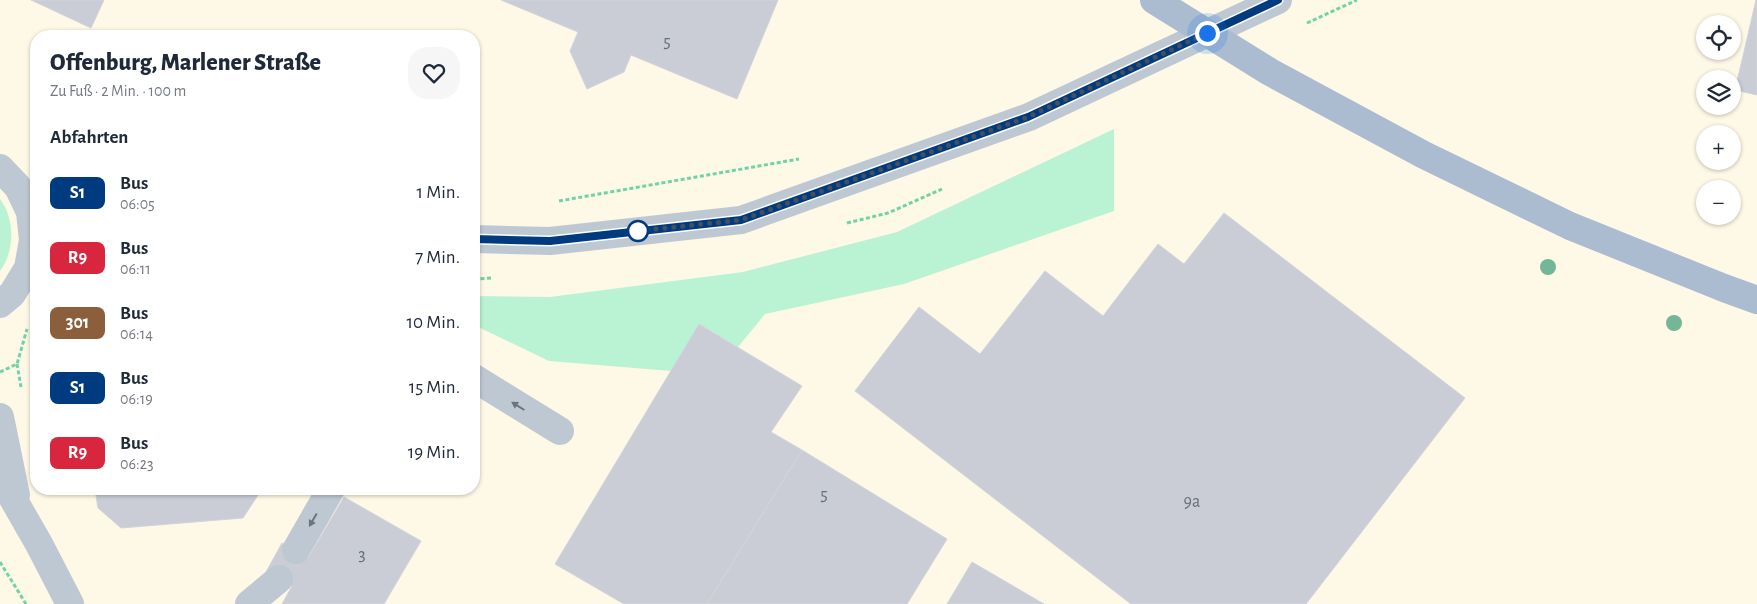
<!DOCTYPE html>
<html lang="de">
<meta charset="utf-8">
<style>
:root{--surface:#fff;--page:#f6f6f7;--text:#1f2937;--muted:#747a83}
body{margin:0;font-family:"Alegreya Sans",sans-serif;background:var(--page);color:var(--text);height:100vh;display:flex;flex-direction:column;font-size:19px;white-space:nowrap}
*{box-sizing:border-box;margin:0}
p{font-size:16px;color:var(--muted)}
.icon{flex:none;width:28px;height:28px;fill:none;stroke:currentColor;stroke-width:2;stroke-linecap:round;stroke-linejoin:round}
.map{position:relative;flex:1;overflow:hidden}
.side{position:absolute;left:30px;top:30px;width:450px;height:465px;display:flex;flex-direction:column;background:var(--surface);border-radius:20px;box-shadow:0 1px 4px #0004}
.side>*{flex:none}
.badge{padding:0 10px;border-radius:8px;font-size:18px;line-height:32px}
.buttons{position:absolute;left:1696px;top:15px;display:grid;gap:10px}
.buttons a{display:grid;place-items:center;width:45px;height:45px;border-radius:50%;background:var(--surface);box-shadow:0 1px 4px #0004;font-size:25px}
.you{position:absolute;width:25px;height:25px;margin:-12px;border:4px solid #fff;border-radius:50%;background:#1a73e8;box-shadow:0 0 0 8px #1a73e833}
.map>.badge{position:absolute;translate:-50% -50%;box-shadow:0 0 0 2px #fff}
h2{padding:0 20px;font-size:19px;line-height:45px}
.round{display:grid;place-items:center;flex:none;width:52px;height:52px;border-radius:20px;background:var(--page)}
.headline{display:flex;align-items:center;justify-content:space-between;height:85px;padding:0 20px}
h1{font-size:24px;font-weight:800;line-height:38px}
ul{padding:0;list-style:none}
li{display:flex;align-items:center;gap:15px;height:65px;padding:0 20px}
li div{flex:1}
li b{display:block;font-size:19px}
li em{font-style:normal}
li .badge{min-width:55px;font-weight:700;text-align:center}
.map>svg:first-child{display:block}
.commercial{fill:#fef8e6;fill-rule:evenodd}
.green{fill:#b9f3d3}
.building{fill:#cacdd5;stroke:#d2d4db}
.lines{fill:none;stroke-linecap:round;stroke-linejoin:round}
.path{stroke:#6ed4a8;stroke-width:3;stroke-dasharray:4 2.5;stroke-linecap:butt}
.minor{stroke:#bec8d2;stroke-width:28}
.major{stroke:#acbcd0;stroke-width:28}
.tree{fill:#74b698}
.oneway{fill:#697481}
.line-casing{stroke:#fff;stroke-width:11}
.line{stroke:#003b80;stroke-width:8}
.walk{stroke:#45505e;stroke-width:5;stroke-dasharray:0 9}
.stop-dot{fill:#fff;stroke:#003b80;stroke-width:2.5}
.labels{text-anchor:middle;stroke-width:4;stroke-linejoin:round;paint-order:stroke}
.number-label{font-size:18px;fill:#666f7c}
</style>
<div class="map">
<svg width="1757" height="604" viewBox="0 0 1757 604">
<rect width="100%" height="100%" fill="#f1efee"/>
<path class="commercial" d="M0,0H1757V604H0ZM1705,24H1732V51H1705ZM36,36H474V489H36ZM1705,79H1732V106H1705ZM1705,134H1732V161H1705ZM1705,189H1732V216H1705Z"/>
<g class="green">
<path d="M1114,129V211L904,284L765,314L738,347L699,324L671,371L549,361L474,325V296L550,297L743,272L897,232Z"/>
<path d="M0,199C15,219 15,251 0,271Z"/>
</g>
<g class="building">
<path d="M31,0H104L91,28Z"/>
<path d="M501,0H778L737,99L631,55L624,72L587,89L570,51L578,32Z"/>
<path d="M1756,0H1757V95L1735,90Z"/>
<path d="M1224,213L1465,398L1306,604H1131L855,391L919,307L980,354L1045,271L1103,316L1158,244L1184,264Z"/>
<path d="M699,324L802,386L771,432L802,450L707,604H624L555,564Z"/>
<path d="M802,450L947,539L907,604H707Z"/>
<path d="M95,489H262L243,518L121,528L98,508Z"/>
<path d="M344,497L421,541L384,604H282L292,586L266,572L282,543L308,558Z"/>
<path d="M972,562L1044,604H947Z"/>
</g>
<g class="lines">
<g class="path">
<path d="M1307,23L1357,0"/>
<path d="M559,201L799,159"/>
<path d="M847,223L888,213L942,189"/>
<path d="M474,279L493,278"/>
<path d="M17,364L21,387"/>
<path d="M0,372L17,364L27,329"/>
<path d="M0,562L26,604"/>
</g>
<g class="minor">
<path d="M0,168L18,187L30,212L33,240L28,268L12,294L0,304"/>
<path d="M474,239L550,241L741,220L1029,117L1278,0"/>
<path d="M474,378L560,431"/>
<path d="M0,417L16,495"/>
<path d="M0,476L39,544L70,604"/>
<path d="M296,550L331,489"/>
<path d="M249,604L279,579"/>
</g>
<path class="major" d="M1154,0L1270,72L1424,155L1570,226L1724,288L1757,300"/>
</g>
<g class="tree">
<circle cx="1548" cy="267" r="8"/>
<circle cx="1674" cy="323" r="8"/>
</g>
<defs><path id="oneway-solid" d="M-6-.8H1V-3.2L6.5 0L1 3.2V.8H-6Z" transform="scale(1.25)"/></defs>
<g class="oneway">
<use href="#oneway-solid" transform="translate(518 406) rotate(-148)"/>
<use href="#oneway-solid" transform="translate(313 520) rotate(120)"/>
</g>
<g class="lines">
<defs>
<path id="line" d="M474,239L550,241L741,220L1028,117L1278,0"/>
</defs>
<use href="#line" class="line-casing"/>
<use href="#line" class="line"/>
<path class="walk" d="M638,231L741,220L1028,117L1207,33"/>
</g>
<circle class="stop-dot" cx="638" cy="231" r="10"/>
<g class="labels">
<g class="number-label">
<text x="667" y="47">5</text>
<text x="824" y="500">5</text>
<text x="1192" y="507">9a</text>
<text x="362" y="560">3</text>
</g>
</g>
</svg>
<div class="buttons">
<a><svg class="icon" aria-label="locate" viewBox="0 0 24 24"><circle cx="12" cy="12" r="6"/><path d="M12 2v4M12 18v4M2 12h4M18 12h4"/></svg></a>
<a><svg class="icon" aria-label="layers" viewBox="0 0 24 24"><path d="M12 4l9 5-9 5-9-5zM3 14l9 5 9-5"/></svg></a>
<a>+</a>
<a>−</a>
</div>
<div class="you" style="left:1207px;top:33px"></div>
<section class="side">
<div class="headline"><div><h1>Offenburg, Marlener Straße</h1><p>Zu Fuß · 2 Min. · 100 m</p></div><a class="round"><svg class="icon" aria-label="heart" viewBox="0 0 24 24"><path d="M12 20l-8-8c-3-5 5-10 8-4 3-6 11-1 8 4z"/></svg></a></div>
<h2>Abfahrten</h2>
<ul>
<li><span class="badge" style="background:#003b80;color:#fff">S1</span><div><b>Bus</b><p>06:05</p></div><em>1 Min.</em></li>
<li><span class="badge" style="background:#d7263d;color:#fff">R9</span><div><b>Bus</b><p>06:11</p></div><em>7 Min.</em></li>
<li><span class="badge" style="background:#8b5e3c;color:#fff">301</span><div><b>Bus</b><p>06:14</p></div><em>10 Min.</em></li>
<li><span class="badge" style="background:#003b80;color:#fff">S1</span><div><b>Bus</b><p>06:19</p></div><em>15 Min.</em></li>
<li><span class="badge" style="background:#d7263d;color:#fff">R9</span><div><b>Bus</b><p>06:23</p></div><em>19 Min.</em></li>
</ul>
</section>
</div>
